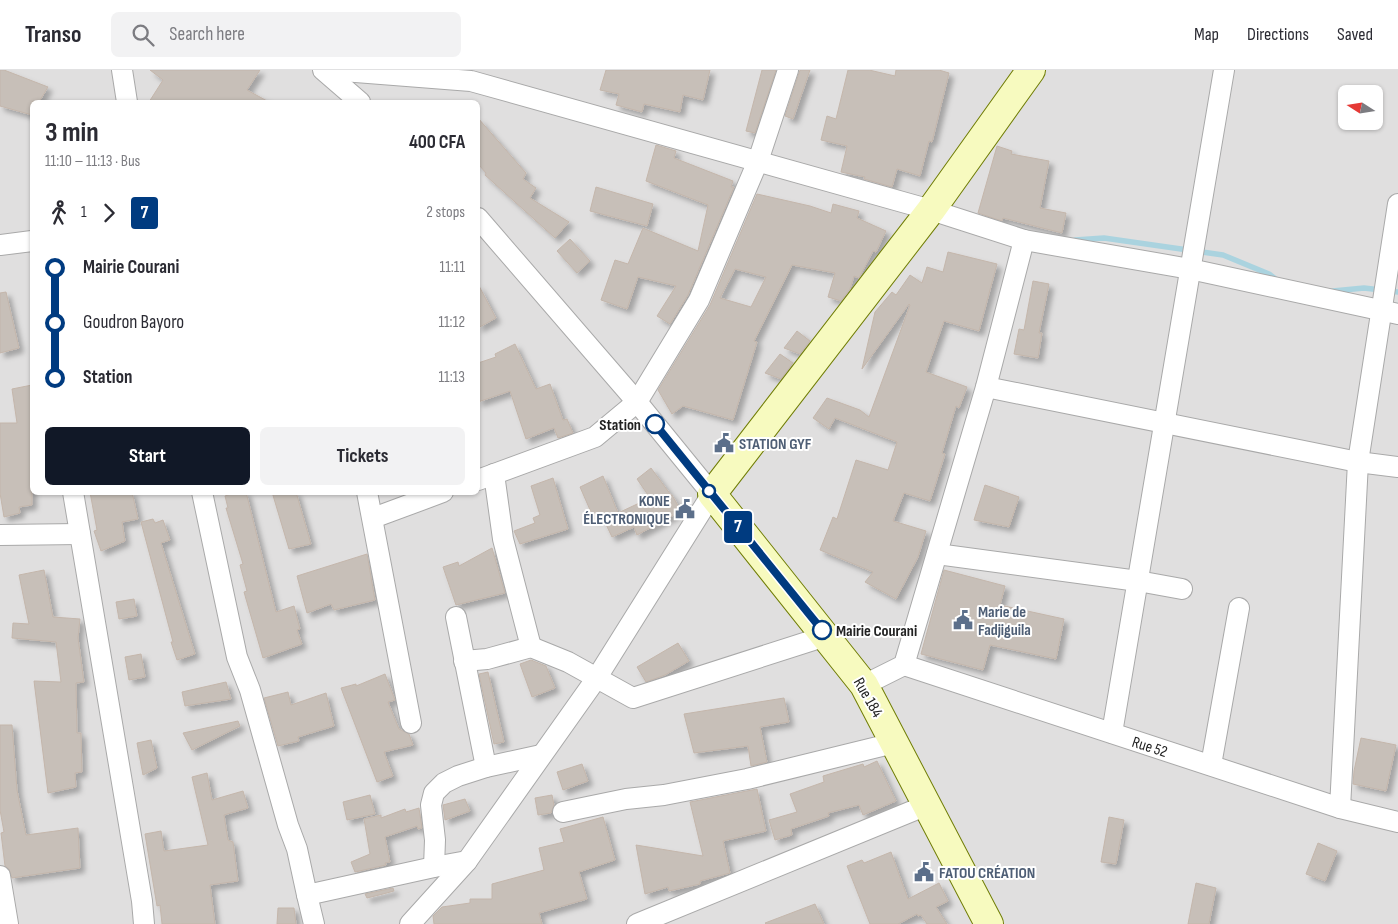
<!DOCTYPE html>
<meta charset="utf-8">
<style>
:root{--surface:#fff;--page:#f2f2f3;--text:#2b2b33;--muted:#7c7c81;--line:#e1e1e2;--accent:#111827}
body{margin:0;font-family:"Sofia Sans Condensed",sans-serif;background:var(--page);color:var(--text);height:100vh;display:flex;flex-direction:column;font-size:19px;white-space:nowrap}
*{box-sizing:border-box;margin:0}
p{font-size:16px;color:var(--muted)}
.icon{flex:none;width:28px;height:28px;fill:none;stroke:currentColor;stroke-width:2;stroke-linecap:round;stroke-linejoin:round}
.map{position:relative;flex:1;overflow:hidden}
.drawer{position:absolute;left:30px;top:30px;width:450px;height:395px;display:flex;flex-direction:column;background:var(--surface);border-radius:8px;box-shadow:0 1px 4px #0004}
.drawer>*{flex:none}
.badge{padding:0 10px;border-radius:4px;font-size:18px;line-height:32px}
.needle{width:32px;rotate:282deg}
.controls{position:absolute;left:1338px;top:15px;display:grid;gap:10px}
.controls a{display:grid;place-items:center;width:45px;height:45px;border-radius:8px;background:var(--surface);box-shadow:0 1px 4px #0004;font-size:25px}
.map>.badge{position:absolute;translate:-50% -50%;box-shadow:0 0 0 2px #fff}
.legs{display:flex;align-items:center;gap:8px;height:55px;padding:0 15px;font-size:16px}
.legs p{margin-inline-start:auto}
.overview{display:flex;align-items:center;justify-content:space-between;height:85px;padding:0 15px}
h1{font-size:28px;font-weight:700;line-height:38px}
.cta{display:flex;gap:10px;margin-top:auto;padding:10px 15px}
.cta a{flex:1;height:58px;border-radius:8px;background:var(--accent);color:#fff;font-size:20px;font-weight:700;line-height:58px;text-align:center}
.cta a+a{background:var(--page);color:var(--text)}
ul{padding:0 15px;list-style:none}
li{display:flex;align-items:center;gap:18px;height:55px;font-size:19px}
li i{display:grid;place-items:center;width:8px;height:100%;margin:0 6px;background:currentColor}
li i::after{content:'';width:12px;height:12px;margin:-6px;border:4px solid;border-radius:50%;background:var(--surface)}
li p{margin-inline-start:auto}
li:first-child i{background:linear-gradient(#0000 50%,currentColor 0)}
li:last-child i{background:linear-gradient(currentColor 50%,#0000 0)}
header{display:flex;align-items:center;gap:30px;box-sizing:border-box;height:70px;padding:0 25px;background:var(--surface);border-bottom:1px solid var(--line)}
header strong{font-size:24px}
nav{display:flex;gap:28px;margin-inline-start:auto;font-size:18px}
.search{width:350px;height:45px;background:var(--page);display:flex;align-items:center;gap:12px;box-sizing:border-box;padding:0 18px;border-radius:8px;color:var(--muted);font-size:19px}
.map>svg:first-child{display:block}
.residential{fill:#e0dfdf;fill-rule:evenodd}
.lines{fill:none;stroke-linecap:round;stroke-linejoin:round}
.stream{stroke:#aad3df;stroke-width:5.5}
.building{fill:#c7bfb8;stroke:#c4b6ab;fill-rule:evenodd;filter:url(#shadow)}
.street-casing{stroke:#a9a9a9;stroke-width:22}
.secondary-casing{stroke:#707d05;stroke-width:30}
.street{stroke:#fff;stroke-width:20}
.secondary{stroke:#f7fabf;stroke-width:28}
.line-1-casing{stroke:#fff;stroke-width:11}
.line-1{stroke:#003b80;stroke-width:8}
.stop-1-dot{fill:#fff;stroke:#003b80;stroke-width:2.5}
.labels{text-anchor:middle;stroke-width:4;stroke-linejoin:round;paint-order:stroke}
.stop-label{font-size:16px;font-weight:bold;fill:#222;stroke:#fff;text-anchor:end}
.service-label{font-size:16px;font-weight:bold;fill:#4e5e75;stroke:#fff;text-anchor:start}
.street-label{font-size:16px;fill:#222;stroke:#fff}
</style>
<header>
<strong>Transo</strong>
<div class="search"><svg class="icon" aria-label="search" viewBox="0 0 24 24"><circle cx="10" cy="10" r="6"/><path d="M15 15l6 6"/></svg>Search here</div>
<nav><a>Map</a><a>Directions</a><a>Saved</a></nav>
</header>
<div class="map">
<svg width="1398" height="854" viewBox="0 0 1398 854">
<defs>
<filter id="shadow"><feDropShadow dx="4.5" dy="4.5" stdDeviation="2.5" flood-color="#0004"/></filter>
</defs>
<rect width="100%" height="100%" fill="#f2efe9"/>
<path class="residential" d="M0,0H1398V854H0ZM1346,24H1374V51H1346ZM32,32H478V422H32Z"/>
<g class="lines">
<g class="stream">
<path d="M1075,170L1104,168L1223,185L1269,204L1278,211"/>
<path d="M1333,221L1364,218L1398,222"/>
</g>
</g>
<g class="building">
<path d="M0,0H4L48,17L39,32H32V45L0,36Z"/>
<path d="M150,0H260L247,20L269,32H149L163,10Z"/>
<path d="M606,0H710L703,30L683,25L680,42L644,34L642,42L616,35L619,24L600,20Z"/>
<path d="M762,0H776L755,63L746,61Z"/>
<path d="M800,0H810L793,49L785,46Z"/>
<path d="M848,0H869L895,6L896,0H939L949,3L932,72L929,71L920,106L897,99L892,117L864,109L865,107L841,102L847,76L821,70L827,46L836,49Z"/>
<path d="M478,48L526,103L523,109L536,118L530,128L569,152L555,168L485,105L486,103L478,94Z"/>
<path d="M656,75L676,81L674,88L733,111L731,117H734L688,225L670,254L657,246L676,216L638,207L627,239L601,230L615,190L628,194L643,158L698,181L708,135L646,111Z"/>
<path d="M997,76L1012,81L1011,84L1049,91L1040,138L1066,143L1062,163L1003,148L1002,151L978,143Z"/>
<path d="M596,117L653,134L647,156L590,141Z"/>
<path d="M757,124L810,136L831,143L833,134L859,141L857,148L886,161L876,182L873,181L859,208L854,206L850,219L841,231L828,227L835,203L792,195L754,271L757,272L733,350L683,336L672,344L658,320L710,235ZM735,199L766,207L751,237L720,228Z"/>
<path d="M570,169L590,191L577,203L557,181Z"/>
<path d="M948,182L997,194L979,261L944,251L926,302L967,317L959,338L956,336L942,383L945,384L930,431L904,423L893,451L926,461L918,487L896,529L865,512L873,502L820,480L833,447L837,449L856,390L888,400L897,372L835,348L829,359L813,348L827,328L860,340L869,347L910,235L909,234L862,299L875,242L892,222L896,225L910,205L922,213L927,197L943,202Z"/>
<path d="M1033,211L1049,214L1039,263H1042L1038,288L1014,284L1019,259L1024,260Z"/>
<path d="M478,214L496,248L478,258Z"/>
<path d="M6,222L19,278L0,283V223Z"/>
<path d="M797,261L810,271L800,284L784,278Z"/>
<path d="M515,274L536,319L550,314L563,350L567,349L573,363L558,368L554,358L526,369L510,321L478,332V293L496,287L495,284Z"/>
<path d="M780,284L793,293L781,309L765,303Z"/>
<path d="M32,315V435L19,437L20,443L4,447L0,423V353H17L12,319Z"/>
<path d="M651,398L671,425H672L681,441L637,465L634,457L612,467L602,446L594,449L580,417L603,406L618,443L650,428L637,409Z"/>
<path d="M553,408L568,459L520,474L514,461L535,453L533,448L540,445L531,416Z"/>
<path d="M985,415L1019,427L1009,457L974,450Z"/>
<path d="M90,422H132L138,449L122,452L125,471L101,481L94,461L97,460Z"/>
<path d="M236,422H246L276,542L294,536L300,559L297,560L302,574L263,588L244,522L247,521L240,495L243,494L226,438H228L225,426Z"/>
<path d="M272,422H296L311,474L289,479Z"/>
<path d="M153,449L155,453L163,450L170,470L161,473L195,584L177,590L171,572H173L141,452Z"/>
<path d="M492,478L505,523L456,535L443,497L458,492L459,496Z"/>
<path d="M367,484L375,530L334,540L331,534L307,543L297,506Z"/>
<path d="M44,500L53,547L80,549L78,568L84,612L76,613L77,663H81L82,702L75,703L76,717L48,723L34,611L61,612L56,572L12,568L13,553L29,554L19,505Z"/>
<path d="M944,500L1005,516L1000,535L1064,549L1056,589L990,575L983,600L921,584Z"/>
<path d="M134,529L137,546L119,549L116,532Z"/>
<path d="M678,573L689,591L665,605L646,612L637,597Z"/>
<path d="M141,584L145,607L129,610L125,587Z"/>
<path d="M531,590L546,596L555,618L532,627L520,594Z"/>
<path d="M488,602L504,672L494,674L479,604Z"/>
<path d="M385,604L395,630L388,632L399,659L409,664L413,675L384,682L393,706L377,712L341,618L356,614V616Z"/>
<path d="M226,612L231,629L185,636L182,622Z"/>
<path d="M288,622L291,635L326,623L334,656L298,667L299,671L278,676L264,628Z"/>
<path d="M784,628L789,652L760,657L767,692L751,696L748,676L694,683L684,644Z"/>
<path d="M238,651L240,656L192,680L183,663Z"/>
<path d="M0,655H12L17,720L26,765L78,758L80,798L12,808L9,799L5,796L1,763L4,762L0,740Z"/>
<path d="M1361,668L1396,675L1386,721L1353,714L1354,701Z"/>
<path d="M151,670L157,698L143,705L137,673Z"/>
<path d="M877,691L896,731L863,745L859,735L828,743L829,746L791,759L792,765L775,770L769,750L797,742L790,724L824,712L823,706L863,694L864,697Z"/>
<path d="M582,694L588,711L563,720L557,702Z"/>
<path d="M207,703L212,730L243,721L248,738L224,745L228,770L233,772L238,811L210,815L215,854H162L160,835L157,836L145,764L161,761L164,781L208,775L192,707Z"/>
<path d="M757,719L766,761L723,771L730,803L700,811V814L669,821L668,817L645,824L636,775L703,786L690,732Z"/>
<path d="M370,725L375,744L347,750L343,732Z"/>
<path d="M552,725L554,735L551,743L538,745L535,728Z"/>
<path d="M465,729L470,741L445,750L443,735Z"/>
<path d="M419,738L422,758L418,759L417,756L385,767L390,792L385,793L386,795L355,802L351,792L370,784L364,749L381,745V748L405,739L406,742Z"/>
<path d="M603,747L615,790L579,802L587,829L539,843L542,854H434L433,846L442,837L470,833V829H492V814L544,800L539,778L564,772L560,759Z"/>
<path d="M1109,747L1124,750L1116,794L1101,792Z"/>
<path d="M1318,773L1337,781L1325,811L1306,804Z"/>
<path d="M891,782L908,829L939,813L948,831L936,837L947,854H927L921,845L918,846L917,844L898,854H870L847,796L862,790L864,793Z"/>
<path d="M1196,813L1216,818L1209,854H1188Z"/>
<path d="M393,818L394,821L383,824L367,828L365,824Z"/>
<path d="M815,834L824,854H766L765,853Z"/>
<path d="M278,838H294L296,854H277Z"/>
</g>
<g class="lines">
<defs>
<g id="street">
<path d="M122,0L127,32"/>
<path d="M323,0L360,32"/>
<path d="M330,0L471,11L931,140L1024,170L1190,199L1398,244"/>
<path d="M0,175L32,171"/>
<path d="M986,317L1358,392L1398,397"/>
<path d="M494,404L503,469L531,577"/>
<path d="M478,410L595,367L637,332L699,230L758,91L788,0"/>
<path d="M73,422L142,831L144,854"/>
<path d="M202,422L237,587L250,620L288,755L297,779L307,825L434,797L467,791"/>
<path d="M367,422L411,653"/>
<path d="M373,448L443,422"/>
<path d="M0,465L80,464"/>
<path d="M937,484L1138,511L1182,519"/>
<path d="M456,547L486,697"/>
<path d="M464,591L487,589L531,577L568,592L633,628L826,566"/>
<path d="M904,595L1340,738L1398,752"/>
<path d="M864,615L904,595L986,317L1024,170"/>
<path d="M1112,663L1224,0"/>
<path d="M1211,695L1239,538"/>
<path d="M1340,738L1358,392L1398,134"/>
<path d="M563,742L626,729L664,725L747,709L894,673"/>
<path d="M434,797L435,770L431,735L434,723L444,713L458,706L486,697L541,685"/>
<path d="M0,806L8,854"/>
<path d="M307,825L314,854"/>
<path d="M410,854L467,791L596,609L712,424L637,332L478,148"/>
<path d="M637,854L927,735"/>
</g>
<path id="secondary" d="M989,854L864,615L712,424L931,140L1031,0"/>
</defs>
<use href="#street" class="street-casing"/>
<use href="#secondary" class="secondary-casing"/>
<use href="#street" class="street"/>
<use href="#secondary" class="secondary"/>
</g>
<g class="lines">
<defs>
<path id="line-1" d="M655,354L822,560"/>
</defs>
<use href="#line-1" class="line-1-casing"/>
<use href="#line-1" class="line-1"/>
</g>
<defs>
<symbol id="civic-bare" viewBox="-9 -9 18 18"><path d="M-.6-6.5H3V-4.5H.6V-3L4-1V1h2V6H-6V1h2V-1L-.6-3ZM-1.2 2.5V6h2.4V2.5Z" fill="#5c6f8a" stroke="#fff" stroke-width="2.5" paint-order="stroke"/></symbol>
</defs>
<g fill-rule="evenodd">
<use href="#civic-bare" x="710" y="359" width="28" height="28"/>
<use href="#civic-bare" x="671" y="425" width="28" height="28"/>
<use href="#civic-bare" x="949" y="536" width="28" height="28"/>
<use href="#civic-bare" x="910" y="788" width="28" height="28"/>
</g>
<g class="stop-1-dot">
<circle cx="655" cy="354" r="9"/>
<circle cx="709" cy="421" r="6"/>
<circle cx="822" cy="560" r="9"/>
</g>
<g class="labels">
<g class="stop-label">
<text x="641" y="360">Station</text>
<text x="836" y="566" text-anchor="start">Mairie Courani</text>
</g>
<g class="service-label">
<text x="739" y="379">STATION GYF</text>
<text x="670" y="436" text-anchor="end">KONE<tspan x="670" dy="18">ÉLECTRONIQUE</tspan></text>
<text x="978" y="547">Marie de<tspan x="978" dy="18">Fadjiguila</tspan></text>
<text x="939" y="808">FATOU CRÉATION</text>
</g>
<g class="street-label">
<text transform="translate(869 627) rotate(60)" y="6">Rue 184</text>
<text transform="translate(1150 676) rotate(18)" y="6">Rue 52</text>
</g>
</g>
</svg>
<div class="controls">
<a><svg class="needle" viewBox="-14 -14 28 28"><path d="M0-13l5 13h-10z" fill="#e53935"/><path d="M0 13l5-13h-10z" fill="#7c7c81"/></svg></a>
</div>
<b class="badge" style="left:738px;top:457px;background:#003b80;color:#fff">7</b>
<section class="drawer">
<div class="overview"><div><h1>3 min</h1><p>11:10 – 11:13 · Bus</p></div><b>400 CFA</b></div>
<div class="legs"><svg class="icon" aria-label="walk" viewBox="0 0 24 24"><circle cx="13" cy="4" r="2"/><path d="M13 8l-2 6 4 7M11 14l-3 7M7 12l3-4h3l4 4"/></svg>1<svg class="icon" aria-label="forward" viewBox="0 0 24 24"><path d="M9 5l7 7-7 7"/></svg><b class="badge" style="background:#003b80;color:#fff">7</b><p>2 stops</p></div>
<ul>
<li><i style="color:#003b80"></i><b>Mairie Courani</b><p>11:11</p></li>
<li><i style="color:#003b80"></i><span>Goudron Bayoro</span><p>11:12</p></li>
<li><i style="color:#003b80"></i><b>Station</b><p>11:13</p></li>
</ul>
<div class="cta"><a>Start</a><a>Tickets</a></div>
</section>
</div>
